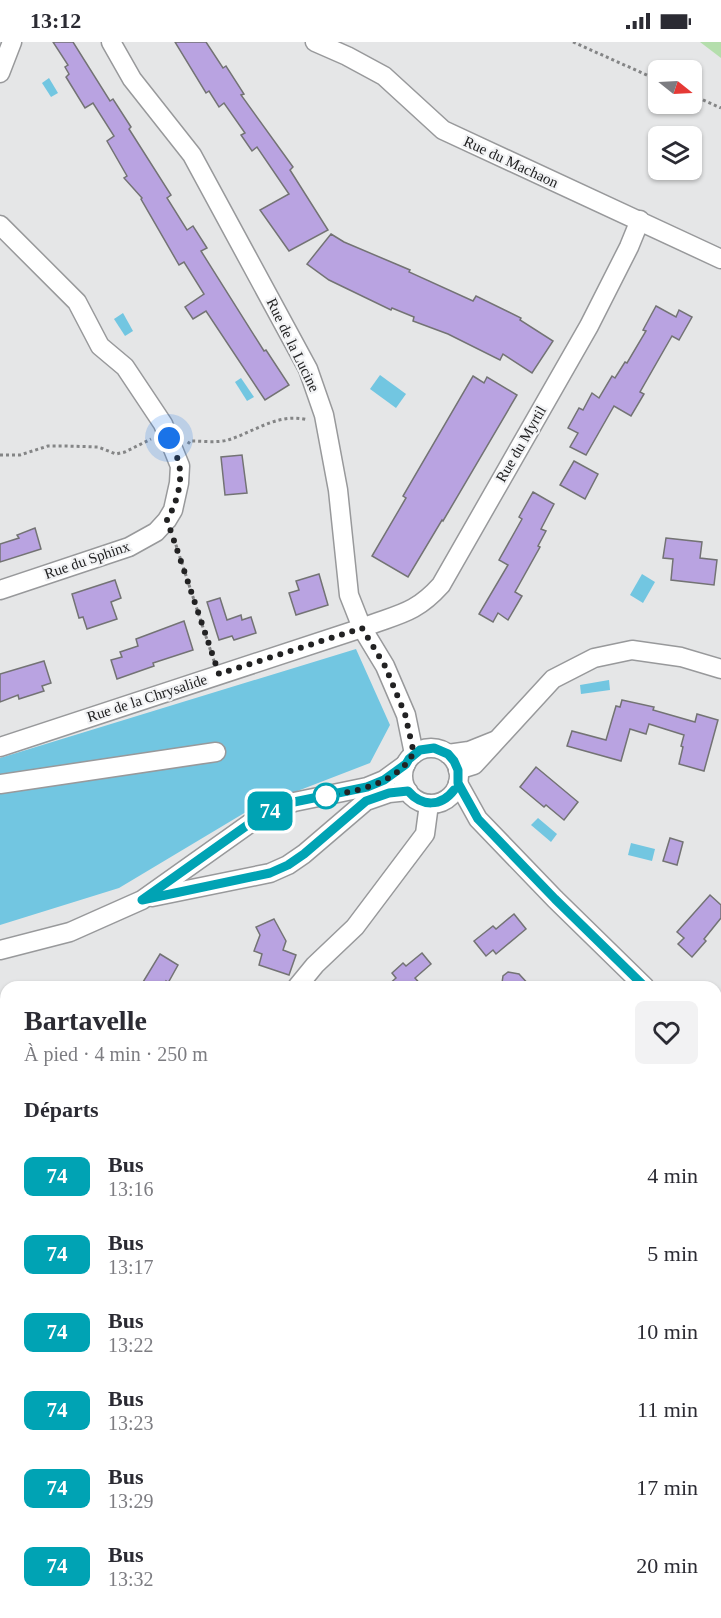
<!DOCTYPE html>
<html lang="fr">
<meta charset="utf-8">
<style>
:root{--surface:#fff;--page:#f2f2f3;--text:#2b2b33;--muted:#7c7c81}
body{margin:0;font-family:"Times New Roman",serif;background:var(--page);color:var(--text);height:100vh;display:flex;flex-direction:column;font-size:22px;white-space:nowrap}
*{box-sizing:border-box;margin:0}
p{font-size:20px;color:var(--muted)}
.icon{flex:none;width:33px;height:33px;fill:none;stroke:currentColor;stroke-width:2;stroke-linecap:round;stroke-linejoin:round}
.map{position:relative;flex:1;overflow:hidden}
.panel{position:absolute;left:0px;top:939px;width:722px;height:638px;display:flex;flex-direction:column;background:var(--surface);border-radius:18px 18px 0 0;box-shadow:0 2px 4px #0004}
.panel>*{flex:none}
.badge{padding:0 12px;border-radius:9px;font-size:21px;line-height:39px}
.needle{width:39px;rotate:108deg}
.buttons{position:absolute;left:648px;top:18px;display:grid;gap:12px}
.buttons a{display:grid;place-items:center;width:54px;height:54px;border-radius:9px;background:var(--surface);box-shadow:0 2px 4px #0004;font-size:30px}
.you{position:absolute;width:30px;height:30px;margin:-15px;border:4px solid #fff;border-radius:50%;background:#1a73e8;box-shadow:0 0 0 9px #1a73e833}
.map>.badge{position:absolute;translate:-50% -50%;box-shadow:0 0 0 3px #fff}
h2{padding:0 24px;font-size:22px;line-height:54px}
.round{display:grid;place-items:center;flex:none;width:63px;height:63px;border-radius:9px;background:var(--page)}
.head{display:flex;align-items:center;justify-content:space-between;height:102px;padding:0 24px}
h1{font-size:28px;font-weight:600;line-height:45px}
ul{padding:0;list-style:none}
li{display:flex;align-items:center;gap:18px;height:78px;padding:0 24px}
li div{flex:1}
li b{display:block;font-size:22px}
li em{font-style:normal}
li .badge{min-width:66px;font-weight:700;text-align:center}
.status{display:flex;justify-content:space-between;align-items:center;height:42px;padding:0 30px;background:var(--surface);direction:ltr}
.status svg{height:16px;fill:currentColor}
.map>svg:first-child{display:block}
.green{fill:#b4deac}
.water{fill:#72c6e1}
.building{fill:#b9a3e1;stroke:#737374;stroke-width:1.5}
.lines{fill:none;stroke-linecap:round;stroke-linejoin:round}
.minor-casing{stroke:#98999b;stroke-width:21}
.path{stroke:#848586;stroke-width:3;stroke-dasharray:3 3;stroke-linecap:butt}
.minor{stroke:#fff;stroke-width:18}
.line-casing{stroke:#fff;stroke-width:14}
.line{stroke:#00a3b4;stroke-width:9}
.walk{stroke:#222223;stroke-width:6;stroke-dasharray:0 10.8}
.stop-dot{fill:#fff;stroke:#00a3b4;stroke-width:3}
.labels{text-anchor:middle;stroke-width:4.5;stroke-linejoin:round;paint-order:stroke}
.street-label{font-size:15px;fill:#222223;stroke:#f2f3f5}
</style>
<div class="status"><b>13:12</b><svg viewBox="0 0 49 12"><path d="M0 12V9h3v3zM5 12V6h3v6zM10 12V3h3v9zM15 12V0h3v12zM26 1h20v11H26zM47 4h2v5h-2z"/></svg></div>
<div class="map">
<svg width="721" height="1576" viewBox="0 0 721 1576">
<rect width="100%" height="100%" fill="#e5e6e7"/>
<path class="green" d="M700,0H721V16Z"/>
<g class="water">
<path d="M49,36L58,51L51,55L42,41Z"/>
<path d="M123,271L133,289L125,294L114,277Z"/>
<path d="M380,333L406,352L396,366L370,347Z"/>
<path d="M241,336L254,355L247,359L235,340Z"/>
<path d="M642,532L655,540L643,561L630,553Z"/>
<path d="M356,607L390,683L370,721L251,767L119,846L0,883V716Z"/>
<path d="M609,638L610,648L581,652L580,643Z"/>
<path d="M538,776L557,792L551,800L531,783Z"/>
<path d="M631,801L655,807L652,819L628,813Z"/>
</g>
<g class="building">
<path d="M53,0H73L110,59L113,57L131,85L129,87L171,153L167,156L187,188L193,184L207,206L201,209L264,309L266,308L289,343L265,358L206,269L193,277L185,265L204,252L184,220L179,223L141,157L142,156L124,136L127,134L107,99L114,94L93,61L85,66L66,35L69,32L65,25L68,23Z"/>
<path d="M175,0H206L223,26L226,24L244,52L241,53L293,125L290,128L328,188L289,209L260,168L289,152L257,105L252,109L241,93L245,91L224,61L219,65L209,49L206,51Z"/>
<path d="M331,192L344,200L410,228L409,230L473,259L476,254L521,276L520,278L553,299L532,331L503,312L500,318L448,292L413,279L414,275L392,266L391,268L329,238L307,222Z"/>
<path d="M656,264L676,275L679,268L692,275L679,298L672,294L640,350L644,352L631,374L614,364L586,413L570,405L578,391L568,386L579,366L583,368L592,351L599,356L612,334L615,336L625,320L627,321L646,289L643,288Z"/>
<path d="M473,334L484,341L487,335L517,353L443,479L442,478L408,535L372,514L406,456L403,454Z"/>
<path d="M242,413L247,451L225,453L221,415Z"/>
<path d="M574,419L598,432L585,457L560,443Z"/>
<path d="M533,450L554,462L541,487L546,489L538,504L540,505L515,550L522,554L508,578L498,571L493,580L479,572L508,523L499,518L522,477L519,475Z"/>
<path d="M35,486L41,507L0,520V502L19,496L17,493Z"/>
<path d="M666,496L702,500L700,516L717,518L714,543L671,538L673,517L663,516Z"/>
<path d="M319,532L328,563L296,573L289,551L299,548L296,539Z"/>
<path d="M115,538L121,556L111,560L117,577L87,587L83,575L79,576L72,552Z"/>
<path d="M220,556L227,578L241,573L242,578L251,575L256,591L234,598L232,594L219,598L207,560Z"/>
<path d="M184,579L193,608L153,621L154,624L117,637L111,618L122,615L120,610L138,604L136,597Z"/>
<path d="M44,619L51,641L42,644L44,649L19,657L18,653L0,660V632Z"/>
<path d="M622,658L654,665L653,668L695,680L697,672L718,678L704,729L679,722L683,705L681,704L684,693L649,682L646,692L630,687L621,719L567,704L572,689L606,698L616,664L620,665Z"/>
<path d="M536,725L578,760L564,778L546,763L544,765L520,745Z"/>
<path d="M670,796L683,800L677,823L663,819Z"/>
<path d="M710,853L721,863V876L704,897L706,899L692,915L678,902L684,896L677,890Z"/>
<path d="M514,872L526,887L496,912L493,908L486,914L474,899L493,884L496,887Z"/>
<path d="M274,877L286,899L283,908L296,913L289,933L259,923L262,912L254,909L260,893L256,885Z"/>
<path d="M422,911L431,922L415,936L423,945H386L396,936L392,931L403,921L406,924Z"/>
<path d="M160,912L178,923L168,941L166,939L162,945H140Z"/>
<path d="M508,930L519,932L531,945H506L502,941L503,934Z"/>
</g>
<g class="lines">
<defs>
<g id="minor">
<path d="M111,0L132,37L192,113L308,327L324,373L338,448L349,553L362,586L385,624L406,673L414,712"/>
<path d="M315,0L347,14L384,34L443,88L721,217"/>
<path d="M0,31L12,0"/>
<path d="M0,183L77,260L100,304L125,325L163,382L180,424L179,441L173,468L167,478L156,490L129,505L0,548"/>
<path d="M0,705L362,586C397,572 414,573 441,543L589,284L629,205L640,178"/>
<circle cx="431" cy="734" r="28"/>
<path d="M448,712L469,709L494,699"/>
<path d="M458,728L474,723L553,637L594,616L632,608L681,615L721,627"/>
<path d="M458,741L478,777L555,857L645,945"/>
<path d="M0,742L216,710"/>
<path d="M152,855L270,831L288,823L304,812L366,759L389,751L408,749"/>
<path d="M0,908L70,890L142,858L249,782L274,767L294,760L367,745L384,738L406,722"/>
<path d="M297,945L315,923L355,885L425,792L429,762"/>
<path d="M716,1005L721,1009"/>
<path d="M716,1311L721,1308"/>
<path d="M0,1543H6"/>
</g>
</defs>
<use href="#minor" class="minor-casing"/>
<g class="path">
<path d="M573,0L658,38"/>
<path d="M692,53L721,66"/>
<path d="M188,402L190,399C202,399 217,401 228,398C254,390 279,370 308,378"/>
<path d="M0,413H20L48,404H65L98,405L116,412L125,410L151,397"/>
<path d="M174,497L214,619"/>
</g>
<use href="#minor" class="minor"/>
</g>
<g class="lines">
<defs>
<path id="line" d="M454,748C441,765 422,765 408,749L389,751L366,759L304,812L288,823L270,831L142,858L249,782L274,767L294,760L367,745L384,738L406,722L409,717L420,708L434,706L448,712L454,719L458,728V741L478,777L555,857L645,945"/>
</defs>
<use href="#line" class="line-casing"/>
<use href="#line" class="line"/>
<path class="walk" d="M169,396C172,404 177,413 179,422C183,440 176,463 167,478L219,632L362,586L385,624L405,672L414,712C410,715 408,720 405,723C385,744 353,750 326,754"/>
</g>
<circle class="stop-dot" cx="326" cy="754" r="12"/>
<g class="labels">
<g class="street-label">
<text transform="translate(511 120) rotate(25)" y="5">Rue du Machaon</text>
<text transform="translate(293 303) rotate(64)" y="5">Rue de la Lucine</text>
<text transform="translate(521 402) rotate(-60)" y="5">Rue du Myrtil</text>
<text transform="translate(87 518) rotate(-19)" y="5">Rue du Sphinx</text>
<text transform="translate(147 656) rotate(-18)" y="5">Rue de la Chrysalide</text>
</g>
</g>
</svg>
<div class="buttons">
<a><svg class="needle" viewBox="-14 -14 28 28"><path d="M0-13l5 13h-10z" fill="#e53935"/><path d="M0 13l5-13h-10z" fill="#7c7c81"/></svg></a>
<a><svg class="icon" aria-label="layers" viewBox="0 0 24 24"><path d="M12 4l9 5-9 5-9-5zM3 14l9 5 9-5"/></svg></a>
</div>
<div class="you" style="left:169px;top:396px"></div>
<b class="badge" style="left:270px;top:769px;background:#00a3b4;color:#fff">74</b>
<section class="panel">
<div class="head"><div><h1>Bartavelle</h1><p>À pied · 4 min · 250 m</p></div><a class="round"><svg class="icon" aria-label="heart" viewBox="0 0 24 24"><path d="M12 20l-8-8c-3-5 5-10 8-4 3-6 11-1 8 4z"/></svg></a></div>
<h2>Départs</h2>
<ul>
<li><span class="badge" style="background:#00a3b4;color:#fff">74</span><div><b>Bus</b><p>13:16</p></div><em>4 min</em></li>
<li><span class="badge" style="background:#00a3b4;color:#fff">74</span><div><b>Bus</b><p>13:17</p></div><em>5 min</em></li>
<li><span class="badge" style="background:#00a3b4;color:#fff">74</span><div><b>Bus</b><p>13:22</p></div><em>10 min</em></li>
<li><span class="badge" style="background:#00a3b4;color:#fff">74</span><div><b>Bus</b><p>13:23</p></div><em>11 min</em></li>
<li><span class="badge" style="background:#00a3b4;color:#fff">74</span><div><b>Bus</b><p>13:29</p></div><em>17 min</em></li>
<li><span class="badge" style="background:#00a3b4;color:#fff">74</span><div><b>Bus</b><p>13:32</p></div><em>20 min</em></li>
</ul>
</section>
</div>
